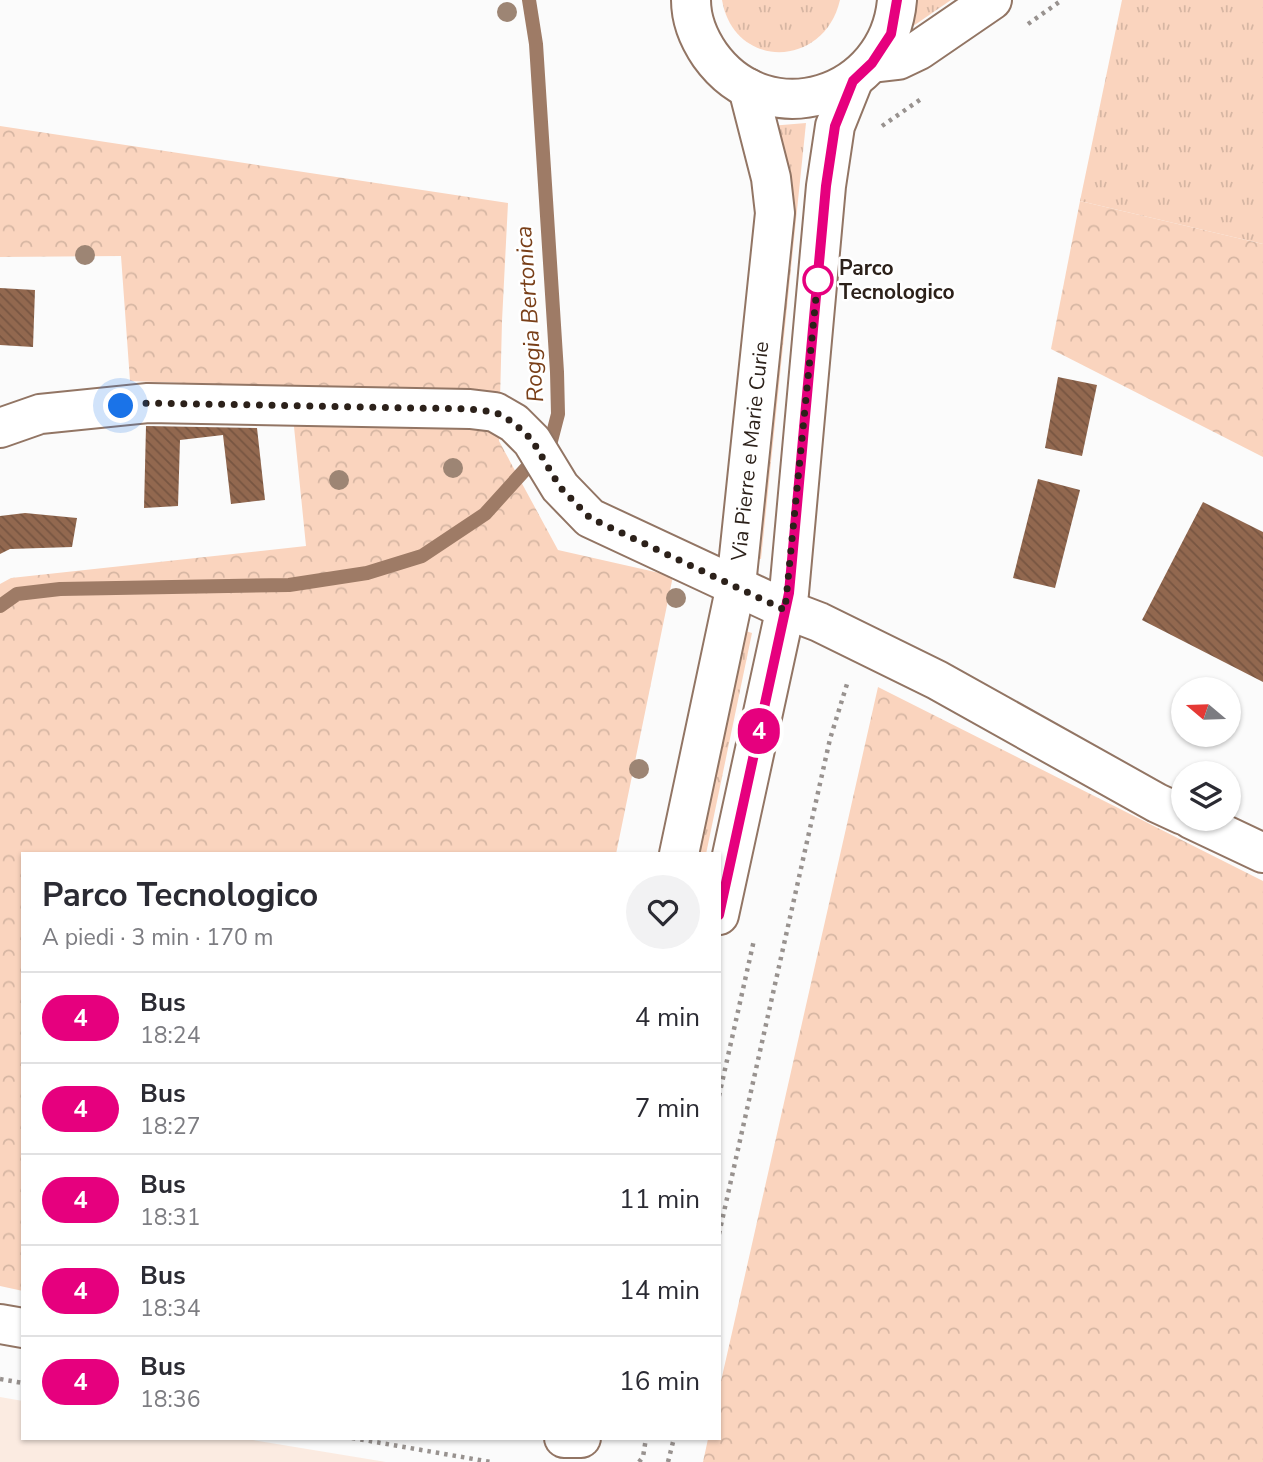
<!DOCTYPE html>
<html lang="it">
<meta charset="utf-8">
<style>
:root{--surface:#fff;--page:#f2f2f3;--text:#2b2b33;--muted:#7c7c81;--line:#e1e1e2}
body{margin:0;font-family:"Nunito Sans",sans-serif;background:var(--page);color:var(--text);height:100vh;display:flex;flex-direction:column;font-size:26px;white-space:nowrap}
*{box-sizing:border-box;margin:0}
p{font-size:23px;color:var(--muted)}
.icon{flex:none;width:38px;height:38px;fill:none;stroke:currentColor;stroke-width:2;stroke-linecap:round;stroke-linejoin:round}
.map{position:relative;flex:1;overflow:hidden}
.panel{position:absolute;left:21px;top:852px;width:700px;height:588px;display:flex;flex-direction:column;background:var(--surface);border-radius:0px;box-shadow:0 2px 5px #0004}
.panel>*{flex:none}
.badge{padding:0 14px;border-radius:23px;font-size:24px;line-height:46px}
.needle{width:46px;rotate:289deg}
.fabs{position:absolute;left:1171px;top:677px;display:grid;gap:14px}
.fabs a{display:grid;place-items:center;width:70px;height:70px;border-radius:50%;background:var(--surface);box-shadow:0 2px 5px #0004;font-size:35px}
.you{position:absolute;width:35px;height:35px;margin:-18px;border:5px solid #fff;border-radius:50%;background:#1a73e8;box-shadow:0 0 0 10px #1a73e833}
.map>.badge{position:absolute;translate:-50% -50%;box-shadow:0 0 0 4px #fff}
.round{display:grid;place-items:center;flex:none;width:74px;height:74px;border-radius:37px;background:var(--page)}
.overview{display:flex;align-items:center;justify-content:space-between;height:119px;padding:0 21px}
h1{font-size:33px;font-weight:700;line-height:52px}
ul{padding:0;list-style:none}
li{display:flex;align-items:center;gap:21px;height:91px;padding:0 21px;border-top:2px solid var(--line)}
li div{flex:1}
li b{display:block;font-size:26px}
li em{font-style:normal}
li .badge{min-width:77px;font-weight:700;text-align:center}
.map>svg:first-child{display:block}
.built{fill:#fbebe1}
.grass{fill:url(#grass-tufts)}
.forest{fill:url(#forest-crowns)}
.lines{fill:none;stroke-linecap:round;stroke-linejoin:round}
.stream{stroke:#9e7b66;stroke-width:14}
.building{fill:url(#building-back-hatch)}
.street-casing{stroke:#927564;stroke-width:42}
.path{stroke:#98928f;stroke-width:4.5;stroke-dasharray:3.5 5;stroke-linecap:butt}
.street{stroke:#fff;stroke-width:38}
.tree{fill:#9d8574}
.line-casing{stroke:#fff;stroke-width:16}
.line{stroke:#e6007e;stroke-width:10}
.walk{stroke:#2c211a;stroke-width:7;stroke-dasharray:0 12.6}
.stop-dot{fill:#fff;stroke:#e6007e;stroke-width:3.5}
.labels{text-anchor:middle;stroke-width:5;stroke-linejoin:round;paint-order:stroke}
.stop-label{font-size:21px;font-weight:bold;fill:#2c211a;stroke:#fff;text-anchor:start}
.street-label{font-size:21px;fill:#2c211a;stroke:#fff}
.water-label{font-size:23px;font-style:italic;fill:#793f18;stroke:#fff}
</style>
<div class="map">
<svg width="1263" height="1462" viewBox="0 0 1263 1462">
<defs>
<pattern id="grass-tufts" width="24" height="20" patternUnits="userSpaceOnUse" patternTransform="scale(1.75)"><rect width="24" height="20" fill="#fad4be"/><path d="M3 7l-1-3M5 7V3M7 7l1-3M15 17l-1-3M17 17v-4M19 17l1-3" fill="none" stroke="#d6b6a3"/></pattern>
<pattern id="forest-crowns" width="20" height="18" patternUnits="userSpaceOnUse" patternTransform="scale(1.75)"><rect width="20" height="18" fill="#fad4be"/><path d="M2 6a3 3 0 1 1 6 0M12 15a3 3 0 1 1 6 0" fill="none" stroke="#d6b6a3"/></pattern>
<pattern id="building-back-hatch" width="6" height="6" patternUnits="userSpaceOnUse" patternTransform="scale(1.75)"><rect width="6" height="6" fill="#92684f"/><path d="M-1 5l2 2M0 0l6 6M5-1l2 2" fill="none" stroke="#775541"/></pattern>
</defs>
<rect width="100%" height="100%" fill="#fbfbfb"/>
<path class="built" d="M0,1397L23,1401V1438L247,1439L386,1462H0Z"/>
<g class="grass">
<path d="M722,0H840C824,69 734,70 722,0Z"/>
<path d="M913,0H951L903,33Z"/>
<path d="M1122,0H1263V244L1080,201Z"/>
<path d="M806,123L761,559L745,555L770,126Z"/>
<path d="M739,629L752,633L706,854H690Z"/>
</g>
<g class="forest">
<path d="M0,126L508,203L502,321L499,441L558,550L673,576L616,854H23V1291L0,1286V584L11,578L306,546L290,387L130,381L121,256L0,257Z"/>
<path d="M1080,201L1263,244V457L1051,349Z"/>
<path d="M878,687L1263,881V1462H703L708,1439L719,1438V1390Z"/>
</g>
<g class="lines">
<path class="stream" d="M0,606L17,594L60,589L289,585L367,573L422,556L485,514L551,441L558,414L557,372L536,44L529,0"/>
</g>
<g class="building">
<path d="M0,288L35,290L33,347L0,345Z"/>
<path d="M1058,377L1097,385L1082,456L1045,448Z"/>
<path d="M146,426L257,428L265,500L231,504L223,435L180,440L178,506L144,508Z"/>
<path d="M1038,479L1080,490L1055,588L1013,578Z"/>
<path d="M1203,502L1263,532V682L1142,620Z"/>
<path d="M25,513L77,518L72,547L10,549L0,554V516Z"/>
</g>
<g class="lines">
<defs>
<g id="street">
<path d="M691,0C691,19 699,39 710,55C768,136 889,97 897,0"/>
<path d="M872,63L898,60L919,50L992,0"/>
<path d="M0,428L40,414L148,403L470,409L495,412L514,423L532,441L560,487L590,518L785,609L819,622L937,680L1157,803L1183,815"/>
<path d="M1191,819L1263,853"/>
<path d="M679,854L736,585L775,213L771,178L748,88"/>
<path d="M719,915L789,593L826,186L835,126L853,81"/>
<path d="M0,1324L23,1328"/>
<path d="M564,1438H581"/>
</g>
</defs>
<use href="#street" class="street-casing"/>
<g class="path">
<path d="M1028,24L1062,0"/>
<path d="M882,126L921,99"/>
<path d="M719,1096L754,940"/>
<path d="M719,1234L830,739L847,684"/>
<path d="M0,1379L23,1383"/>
<path d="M352,1438L491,1462"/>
<path d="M639,1462L643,1457L646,1438"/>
<path d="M668,1462L674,1438"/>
</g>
<use href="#street" class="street"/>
</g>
<g class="tree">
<circle cx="507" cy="12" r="10"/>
<circle cx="85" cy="255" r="10"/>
<circle cx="453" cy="468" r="10"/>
<circle cx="339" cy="480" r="10"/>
<circle cx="676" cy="598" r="10"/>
<circle cx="639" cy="769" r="10"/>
</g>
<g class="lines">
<defs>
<path id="line" d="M719,915L789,593L826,186L835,126L853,81L872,63L891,34L897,0"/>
</defs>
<use href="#line" class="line-casing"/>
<use href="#line" class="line"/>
<path class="walk" d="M121,406L148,403L470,409L495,412L514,423L532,440L560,487L590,518L785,610L819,267L818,280"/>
</g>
<circle class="stop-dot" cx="818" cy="280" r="14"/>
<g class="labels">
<g class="stop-label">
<text x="839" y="275">Parco<tspan x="839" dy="24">Tecnologico</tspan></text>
</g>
<g class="street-label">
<text transform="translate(750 451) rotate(-84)" y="7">Via Pierre e Marie Curie</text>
</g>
<g class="water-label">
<text transform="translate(529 314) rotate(-94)" y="8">Roggia Bertonica</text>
</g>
</g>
</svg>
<div class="fabs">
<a><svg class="needle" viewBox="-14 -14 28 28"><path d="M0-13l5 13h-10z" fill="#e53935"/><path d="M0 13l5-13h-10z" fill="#7c7c81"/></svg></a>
<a><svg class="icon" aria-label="layers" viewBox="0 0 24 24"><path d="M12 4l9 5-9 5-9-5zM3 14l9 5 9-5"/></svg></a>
</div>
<div class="you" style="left:121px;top:406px"></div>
<b class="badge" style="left:759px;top:731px;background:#e6007e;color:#fff">4</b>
<section class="panel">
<div class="overview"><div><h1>Parco Tecnologico</h1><p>A piedi · 3 min · 170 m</p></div><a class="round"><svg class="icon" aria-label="heart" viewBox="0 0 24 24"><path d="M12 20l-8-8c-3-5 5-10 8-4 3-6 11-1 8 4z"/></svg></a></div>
<ul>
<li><span class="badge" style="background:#e6007e;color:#fff">4</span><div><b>Bus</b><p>18:24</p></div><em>4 min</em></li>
<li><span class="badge" style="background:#e6007e;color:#fff">4</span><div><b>Bus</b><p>18:27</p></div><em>7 min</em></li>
<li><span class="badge" style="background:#e6007e;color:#fff">4</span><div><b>Bus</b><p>18:31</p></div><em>11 min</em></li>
<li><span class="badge" style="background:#e6007e;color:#fff">4</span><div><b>Bus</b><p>18:34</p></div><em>14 min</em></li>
<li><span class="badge" style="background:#e6007e;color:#fff">4</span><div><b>Bus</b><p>18:36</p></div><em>16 min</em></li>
</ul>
</section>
</div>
